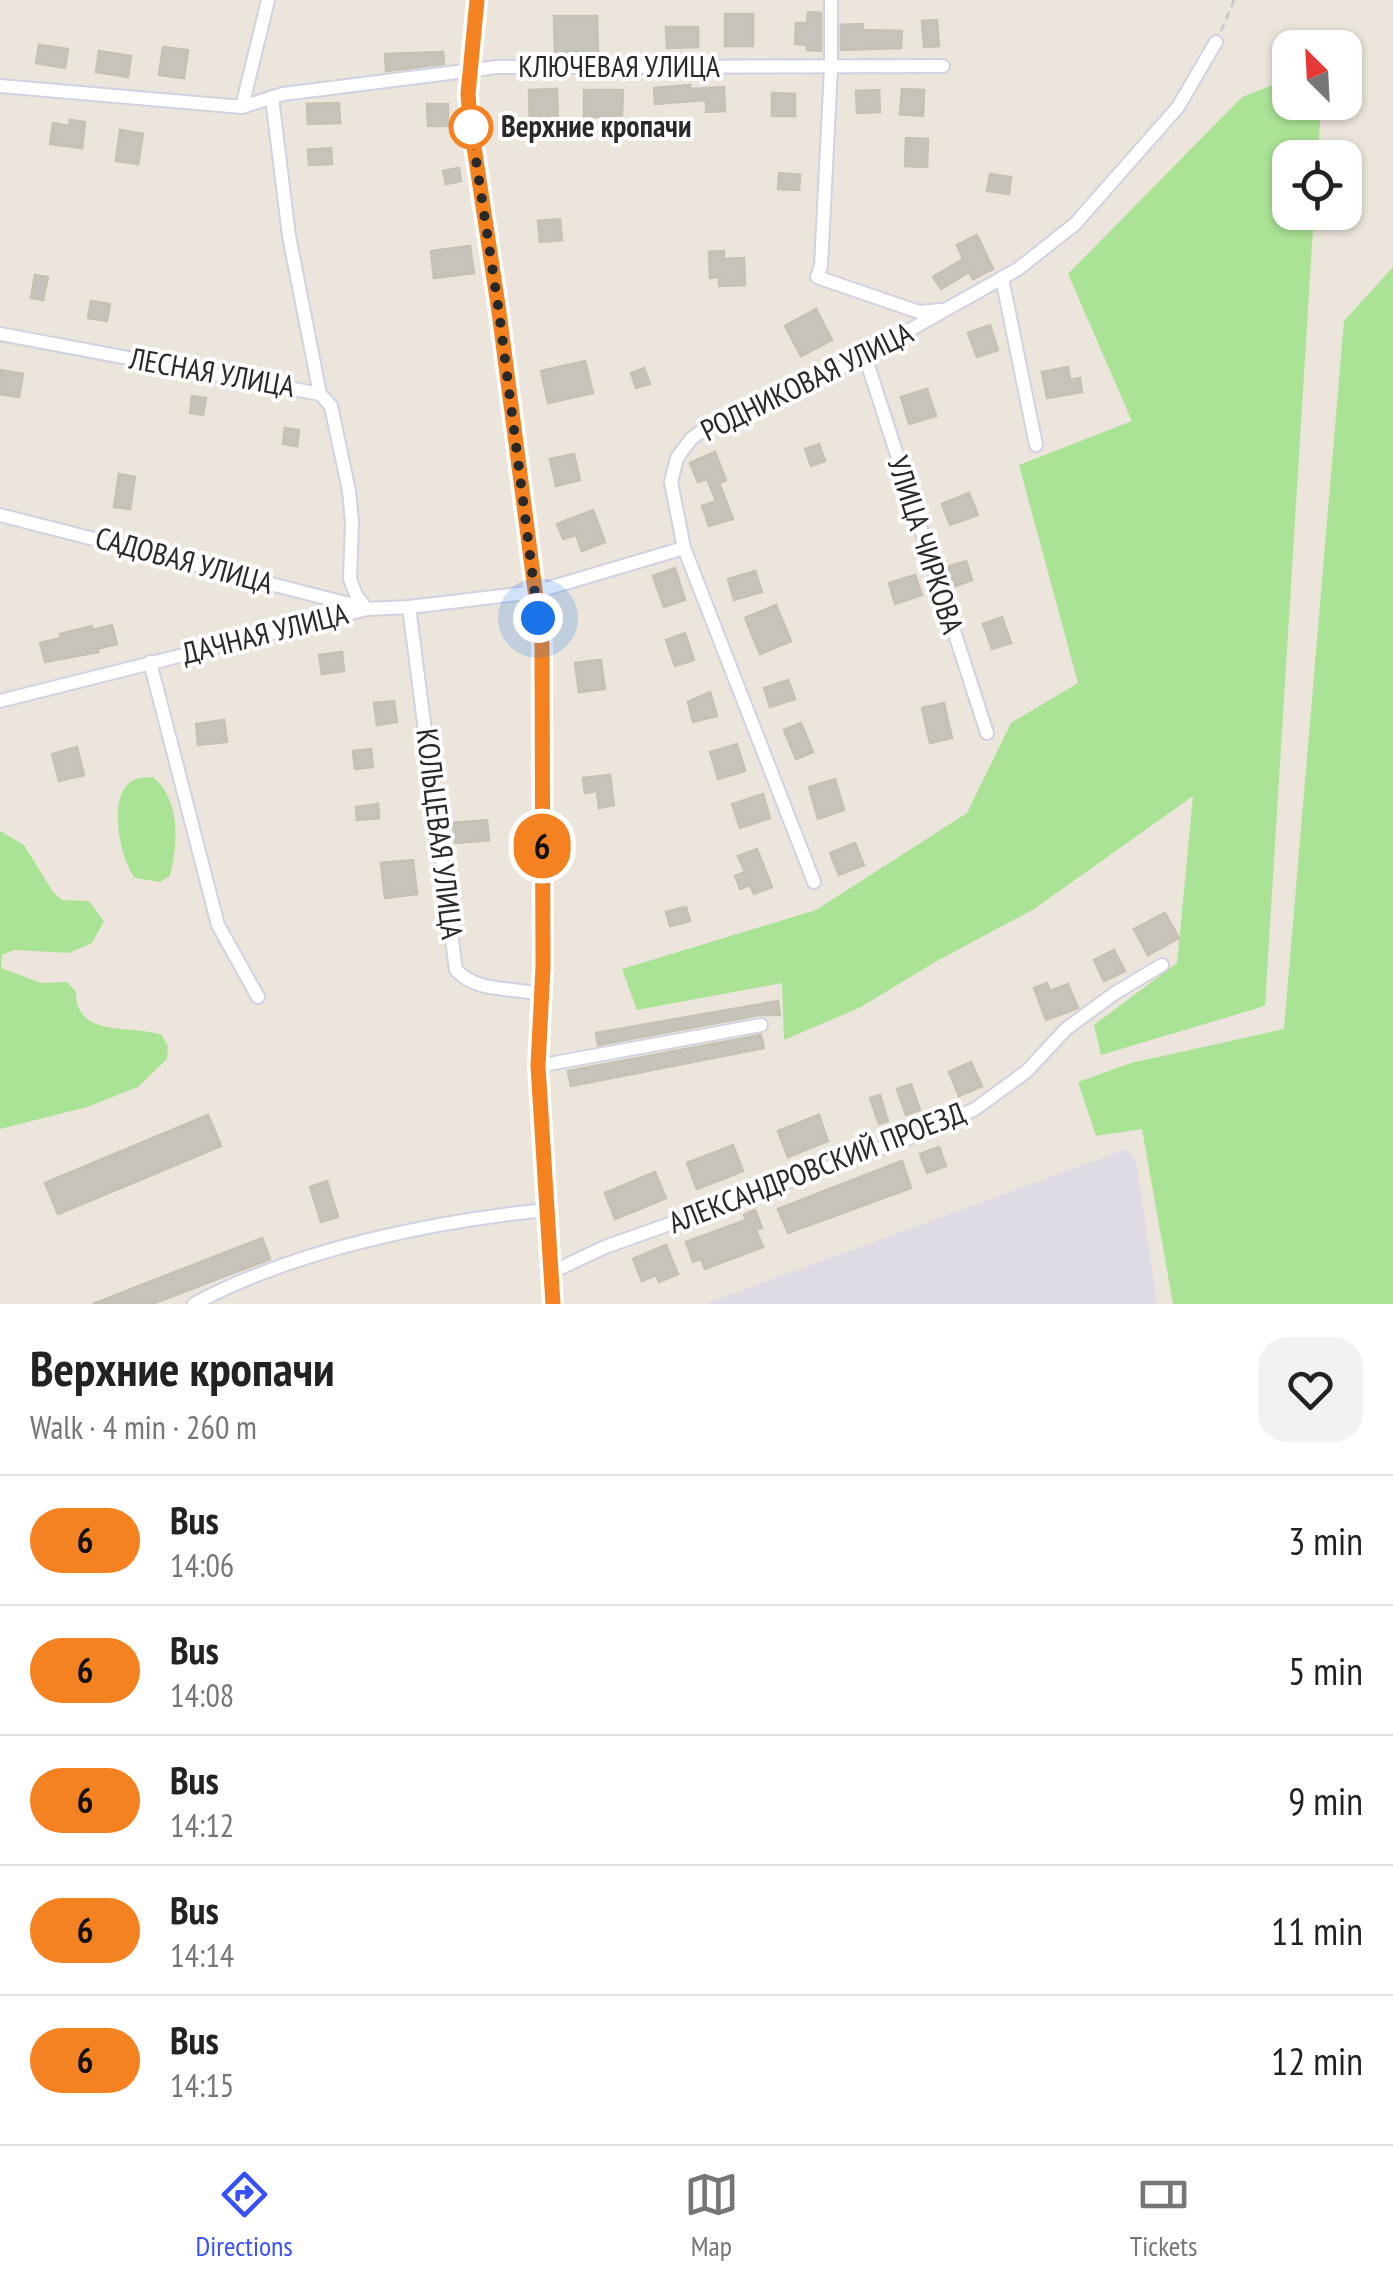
<!DOCTYPE html>
<meta charset="utf-8">
<style>
:root{--surface:#fff;--page:#f2f2f2;--text:#222;--muted:#767676;--line:#e0e0e0;--accent:#3850fb}
body{margin:0;font-family:"PT Sans Narrow",sans-serif;background:var(--page);color:var(--text);height:100vh;display:flex;flex-direction:column;font-size:38px;white-space:nowrap}
*{box-sizing:border-box;margin:0}
p{font-size:32px;color:var(--muted)}
.icon{flex:none;width:55px;height:55px;fill:none;stroke:currentColor;stroke-width:2;stroke-linecap:round;stroke-linejoin:round}
.map{position:relative;height:1304px;overflow:hidden}
.details{display:flex;flex-direction:column;background:var(--surface);flex:1}
.details>*{flex:none}
.badge{padding:0 20px;border-radius:32px;font-size:35px;line-height:65px}
.needle{width:65px;rotate:336deg}
.buttons{position:absolute;left:1272px;top:30px;display:grid;gap:20px}
.buttons a{display:grid;place-items:center;width:90px;height:90px;border-radius:20px;background:var(--surface);box-shadow:0 2px 8px #0004;font-size:50px}
.you{position:absolute;width:50px;height:50px;margin:-25px;border:8px solid #fff;border-radius:50%;background:#1a73e8;box-shadow:0 0 0 15px #1a73e833}
.map>.badge{position:absolute;translate:-50% -50%;box-shadow:0 0 0 5px #fff}
.round{display:grid;place-items:center;flex:none;width:105px;height:105px;border-radius:30px;background:var(--page)}
.head{display:flex;align-items:center;justify-content:space-between;height:170px;padding:0 30px}
h1{font-size:48px;font-weight:700;line-height:75px}
ul{padding:0;list-style:none}
li{display:flex;align-items:center;gap:30px;height:130px;padding:0 30px;border-top:2px solid var(--line)}
li div{flex:1}
li b{display:block;font-size:38px}
li em{font-style:normal}
li .badge{min-width:110px;font-weight:700;text-align:center}
.dock{display:flex;justify-content:space-around;align-items:center;height:140px;border-top:2px solid var(--line);background:var(--surface);font-size:28px;color:var(--muted)}
.dock a{display:grid;justify-items:center;gap:5px}
.dock .selected{color:var(--accent)}
.map>svg:first-child{display:block}
.industrial{fill:#dedbe4}
.green{fill:#abe396}
.building{fill:#c7c2ba;stroke:#c7c1b4;stroke-width:2.5}
.lines{fill:none;stroke-linecap:round;stroke-linejoin:round}
.minor-casing{stroke:#d0d2e2;stroke-width:16}
.path{stroke:#c7c7c7;stroke-width:2.5;stroke-dasharray:8 5;stroke-linecap:butt}
.minor{stroke:#fff;stroke-width:12}
.line-casing{stroke:#fff;stroke-width:22}
.line{stroke:#f58220;stroke-width:15}
.walk{stroke:#292929;stroke-width:10;stroke-dasharray:0 18}
.stop-dot{fill:#fff;stroke:#f58220;stroke-width:5}
.labels{text-anchor:middle;stroke-width:8;stroke-linejoin:round;paint-order:stroke}
.street-label{font-size:30px;fill:#292929;stroke:#fff}
.stop-label{font-size:30px;font-weight:bold;fill:#292929;stroke:#fff;text-anchor:start}
</style>
<div class="map">
<svg width="1393" height="1304" viewBox="0 0 1393 1304">
<rect width="100%" height="100%" fill="#ece5db"/>
<path class="industrial" d="M1127,1149L1136,1160L1157,1304H705Z"/>
<g class="green">
<path d="M1290,78V102L1321,103L1318,157L1290,158V212L1314,213L1265,1006L1101,1055L1094,1025L1177,963L1193,796L1034,909L935,962L861,1007L784,1040L782,983L637,1010L622,969L816,910L967,813L1011,723L1078,683L1019,465L1132,421L1068,274L1242,97Z"/>
<path d="M1393,267V1304H1173L1142,1129L1096,1136L1078,1082L1131,1063L1284,1029L1344,321Z"/>
<path d="M153,777C181,800 178,844 170,876L160,882L135,878C120,859 105,790 136,779C141,777 147,778 153,777Z"/>
<path d="M0,831L24,845L53,892L62,900L89,901L104,921L92,943L69,953L14,950L2,955L1,968L41,983L67,982L76,992C76,1039 130,1024 162,1035L168,1047L167,1059L138,1087L87,1107L0,1129Z"/>
</g>
<g class="building">
<path d="M808,12L821,13V51L807,50V45L795,44L796,23H807Z"/>
<rect x="725" y="14" width="28" height="32"/>
<path d="M554,16H597L598,55L555,56Z"/>
<path d="M937,20L939,46L924,47L922,21Z"/>
<path d="M863,24V30L902,31L901,48L841,50V25Z"/>
<path d="M666,27H698V47L667,48Z"/>
<path d="M39,45L68,49L65,68L36,63Z"/>
<path d="M163,47L188,50L184,78L159,75Z"/>
<path d="M99,51L131,56L128,77L96,72Z"/>
<path d="M443,52L444,64L386,71L385,54Z"/>
<path d="M690,85V89L724,87L725,111L706,112V100L655,104L654,88Z"/>
<path d="M557,89L558,123L530,124L529,90Z"/>
<path d="M902,89L924,90L923,116L900,114Z"/>
<path d="M584,90H623L622,117H584Z"/>
<path d="M879,90L880,112L857,113L856,91Z"/>
<path d="M772,93L795,94V116H772Z"/>
<path d="M339,103L340,123L308,124L307,104Z"/>
<path d="M427,104H448V126H428Z"/>
<path d="M70,120L85,122L82,148L50,144L53,123L69,126Z"/>
<path d="M120,130L143,134L138,164L116,161Z"/>
<path d="M906,138L928,139L927,167L905,166Z"/>
<path d="M331,148L332,164L309,165L308,150Z"/>
<path d="M459,168L461,181L446,184L443,171Z"/>
<path d="M779,173L800,175L799,190L778,189Z"/>
<path d="M990,174L1011,177L1009,194L987,191Z"/>
<path d="M560,219L562,240L540,242L538,221Z"/>
<path d="M977,235L993,269L973,279L969,272L941,289L933,277L963,259L957,245Z"/>
<path d="M470,246L474,273L434,278L431,251Z"/>
<path d="M724,251V259L744,258L745,285L719,286V277L710,278L709,252Z"/>
<path d="M35,275L48,277L43,300L31,298Z"/>
<path d="M91,301L110,304L107,321L88,318Z"/>
<path d="M816,309L832,340L801,356L785,326Z"/>
<path d="M990,325L998,350L977,357L968,333Z"/>
<path d="M585,361L593,393L548,403L541,371Z"/>
<path d="M1068,367L1070,380L1080,378L1082,392L1047,398L1042,372Z"/>
<path d="M644,368L650,384L636,388L631,373Z"/>
<path d="M0,370L23,374L19,397L0,394Z"/>
<path d="M927,389L936,416L909,424L901,397Z"/>
<path d="M192,396L206,398L203,415L190,413Z"/>
<path d="M285,428L299,430L297,446L283,444Z"/>
<path d="M819,444L825,461L811,466L805,449Z"/>
<path d="M715,452L726,480L719,483L733,519L709,526L702,506L716,501L707,479L698,482L690,463Z"/>
<path d="M574,454L580,480L556,486L550,459Z"/>
<path d="M119,474L135,477L130,509L114,507Z"/>
<path d="M969,493L978,515L950,525L942,504Z"/>
<path d="M593,510L605,542L582,551L576,535L563,539L557,524Z"/>
<path d="M966,561L972,580L950,588L944,568Z"/>
<path d="M675,568L685,600L664,607L653,576Z"/>
<path d="M755,571L762,592L734,600L728,579Z"/>
<path d="M915,575L922,595L895,604L889,583Z"/>
<path d="M776,605L791,641L760,654L745,618Z"/>
<path d="M1002,617L1011,643L992,649L983,624Z"/>
<path d="M112,625L117,644L97,649L98,652L45,662L40,643L61,638L60,634L92,626L93,630Z"/>
<path d="M685,633L694,660L675,666L666,640Z"/>
<path d="M342,652L344,671L322,674L319,655Z"/>
<path d="M601,660L605,689L579,692L575,663Z"/>
<path d="M788,680L795,699L770,707L764,688Z"/>
<path d="M710,692L717,716L693,722L688,702Z"/>
<path d="M394,701L397,722L377,725L374,703Z"/>
<path d="M944,703L952,738L930,743L922,708Z"/>
<path d="M224,720L227,742L198,745L196,724Z"/>
<path d="M801,723L813,752L796,759L784,730Z"/>
<path d="M737,744L745,771L718,779L710,752Z"/>
<path d="M77,747L84,775L59,781L52,754Z"/>
<path d="M371,749L373,767L355,769L353,751Z"/>
<path d="M610,775L614,805L599,808L597,791L585,793L583,778Z"/>
<path d="M835,779L844,810L818,819L809,787Z"/>
<path d="M763,794L770,818L740,828L732,804Z"/>
<path d="M378,804L379,818L357,820L356,807Z"/>
<path d="M487,820L489,840L455,843L453,823Z"/>
<path d="M855,843L864,865L839,875L830,853Z"/>
<path d="M757,849L772,887L754,894L750,885L740,889L735,876L745,872L738,856Z"/>
<path d="M413,860L417,894L385,898L381,863Z"/>
<path d="M686,907L690,921L670,926L666,912Z"/>
<path d="M1165,913L1179,938L1148,955L1134,929Z"/>
<path d="M1114,950L1125,971L1104,981L1094,960Z"/>
<path d="M1047,983L1050,991L1068,984L1078,1008L1046,1020L1034,988Z"/>
<path d="M778,1001L780,1015H759L598,1045L596,1033Z"/>
<path d="M761,1035L764,1048L571,1086L568,1071Z"/>
<path d="M971,1062L982,1086L959,1096L949,1072Z"/>
<path d="M911,1084L920,1110L906,1115L897,1089Z"/>
<path d="M880,1095L888,1121L879,1124L870,1098Z"/>
<path d="M208,1115L221,1146L58,1214L45,1183Z"/>
<path d="M819,1115L828,1141L788,1157L778,1131Z"/>
<path d="M733,1145L743,1171L697,1189L687,1163Z"/>
<path d="M939,1147L946,1166L927,1173L920,1154Z"/>
<path d="M902,1161L911,1188L788,1233L778,1209Z"/>
<path d="M655,1172L666,1198L615,1219L605,1193Z"/>
<path d="M327,1181L338,1217L321,1222L310,1187Z"/>
<path d="M755,1210L762,1228L756,1230L763,1247L705,1269L701,1259L693,1262L686,1242L746,1220L744,1215Z"/>
<path d="M262,1238L270,1259L152,1304H93Z"/>
<path d="M666,1245L678,1274L659,1282L656,1275L642,1281L633,1259Z"/>
</g>
<g class="lines">
<defs>
<g id="minor">
<path d="M477,0L468,94L470,120L499,312L541,643L543,967L538,1066L553,1304"/>
<path d="M831,0V68L821,266L817,277L919,312L941,310"/>
<path d="M0,86L242,107L283,94L497,67L943,66"/>
<path d="M272,97L289,236L320,394"/>
<path d="M242,107L268,0"/>
<path d="M1002,278L1036,445"/>
<path d="M0,334L320,394L331,406L349,491L352,522L350,579L356,595L367,609"/>
<path d="M865,356L987,733"/>
<path d="M0,515L365,608"/>
<path d="M409,607L456,970C479,994 512,986 542,995"/>
<path d="M150,662L218,925L258,997"/>
<path d="M0,701L367,609L409,607L535,592L684,548"/>
<path d="M814,882L684,548L671,482L677,458L691,439L711,424L849,364L1018,269L1075,224L1178,107L1216,42"/>
<path d="M538,1066L761,1025"/>
<path d="M552,1272L605,1247L905,1140L975,1109L1027,1071L1066,1029L1115,993L1162,965"/>
<path d="M194,1304C294,1250 433,1221 546,1210"/>
</g>
</defs>
<use href="#minor" class="minor-casing"/>
<path class="path" d="M1221,31L1234,0"/>
<use href="#minor" class="minor"/>
</g>
<g class="lines">
<defs>
<path id="line" d="M477,0L468,94L470,120L499,312L542,644L543,967L538,1066L553,1304"/>
</defs>
<use href="#line" class="line-casing"/>
<use href="#line" class="line"/>
<path class="walk" d="M471,127L499,312L538,618"/>
</g>
<circle class="stop-dot" cx="471" cy="127" r="20"/>
<g class="labels">
<g class="street-label">
<text x="619" y="77">КЛЮЧЕВАЯ УЛИЦА</text>
<text transform="translate(212 373) rotate(10)" y="10">ЛЕСНАЯ УЛИЦА</text>
<text transform="translate(807 382) rotate(-26)" y="10">РОДНИКОВАЯ УЛИЦА</text>
<text transform="translate(925 545) rotate(72)" y="10">УЛИЦА ЧИРКОВА</text>
<text transform="translate(184 561) rotate(15)" y="10">САДОВАЯ УЛИЦА</text>
<text transform="translate(265 634) rotate(-14)" y="10">ДАЧНАЯ УЛИЦА</text>
<text transform="translate(439 834) rotate(83)" y="10">КОЛЬЦЕВАЯ УЛИЦА</text>
<text transform="translate(817 1168) rotate(-21)" y="10">АЛЕКСАНДРОВСКИЙ ПРОЕЗД</text>
</g>
<g class="stop-label">
<text x="501" y="137">Верхние кропачи</text>
</g>
</g>
</svg>
<div class="buttons">
<a><svg class="needle" viewBox="-14 -14 28 28"><path d="M0-13l5 13h-10z" fill="#e53935"/><path d="M0 13l5-13h-10z" fill="#767676"/></svg></a>
<a><svg class="icon" aria-label="locate" viewBox="0 0 24 24"><circle cx="12" cy="12" r="6"/><path d="M12 2v4M12 18v4M2 12h4M18 12h4"/></svg></a>
</div>
<div class="you" style="left:538px;top:618px"></div>
<b class="badge" style="left:542px;top:846px;background:#f58220;color:#111">6</b>
</div>
<section class="details">
<div class="head"><div><h1>Верхние кропачи</h1><p>Walk · 4 min · 260 m</p></div><a class="round"><svg class="icon" aria-label="heart" viewBox="0 0 24 24"><path d="M12 20l-8-8c-3-5 5-10 8-4 3-6 11-1 8 4z"/></svg></a></div>
<ul>
<li><span class="badge" style="background:#f58220;color:#111">6</span><div><b>Bus</b><p>14:06</p></div><em>3 min</em></li>
<li><span class="badge" style="background:#f58220;color:#111">6</span><div><b>Bus</b><p>14:08</p></div><em>5 min</em></li>
<li><span class="badge" style="background:#f58220;color:#111">6</span><div><b>Bus</b><p>14:12</p></div><em>9 min</em></li>
<li><span class="badge" style="background:#f58220;color:#111">6</span><div><b>Bus</b><p>14:14</p></div><em>11 min</em></li>
<li><span class="badge" style="background:#f58220;color:#111">6</span><div><b>Bus</b><p>14:15</p></div><em>12 min</em></li>
</ul>
</section>
<nav class="dock">
<a class="selected"><svg class="icon" aria-label="directions" viewBox="0 0 24 24"><path d="M12 3l9 9-9 9-9-9zM9 14v-3h6M13 9l2 2-2 2"/></svg>Directions</a>
<a><svg class="icon" aria-label="map" viewBox="0 0 24 24"><path d="M3 6l6-2 6 2 6-2v14l-6 2-6-2-6 2zM9 4v14M15 6v14"/></svg>Map</a>
<a><svg class="icon" aria-label="tickets" viewBox="0 0 24 24"><path d="M3 7h18v10H3zM15 7v10"/></svg>Tickets</a>
</nav>
